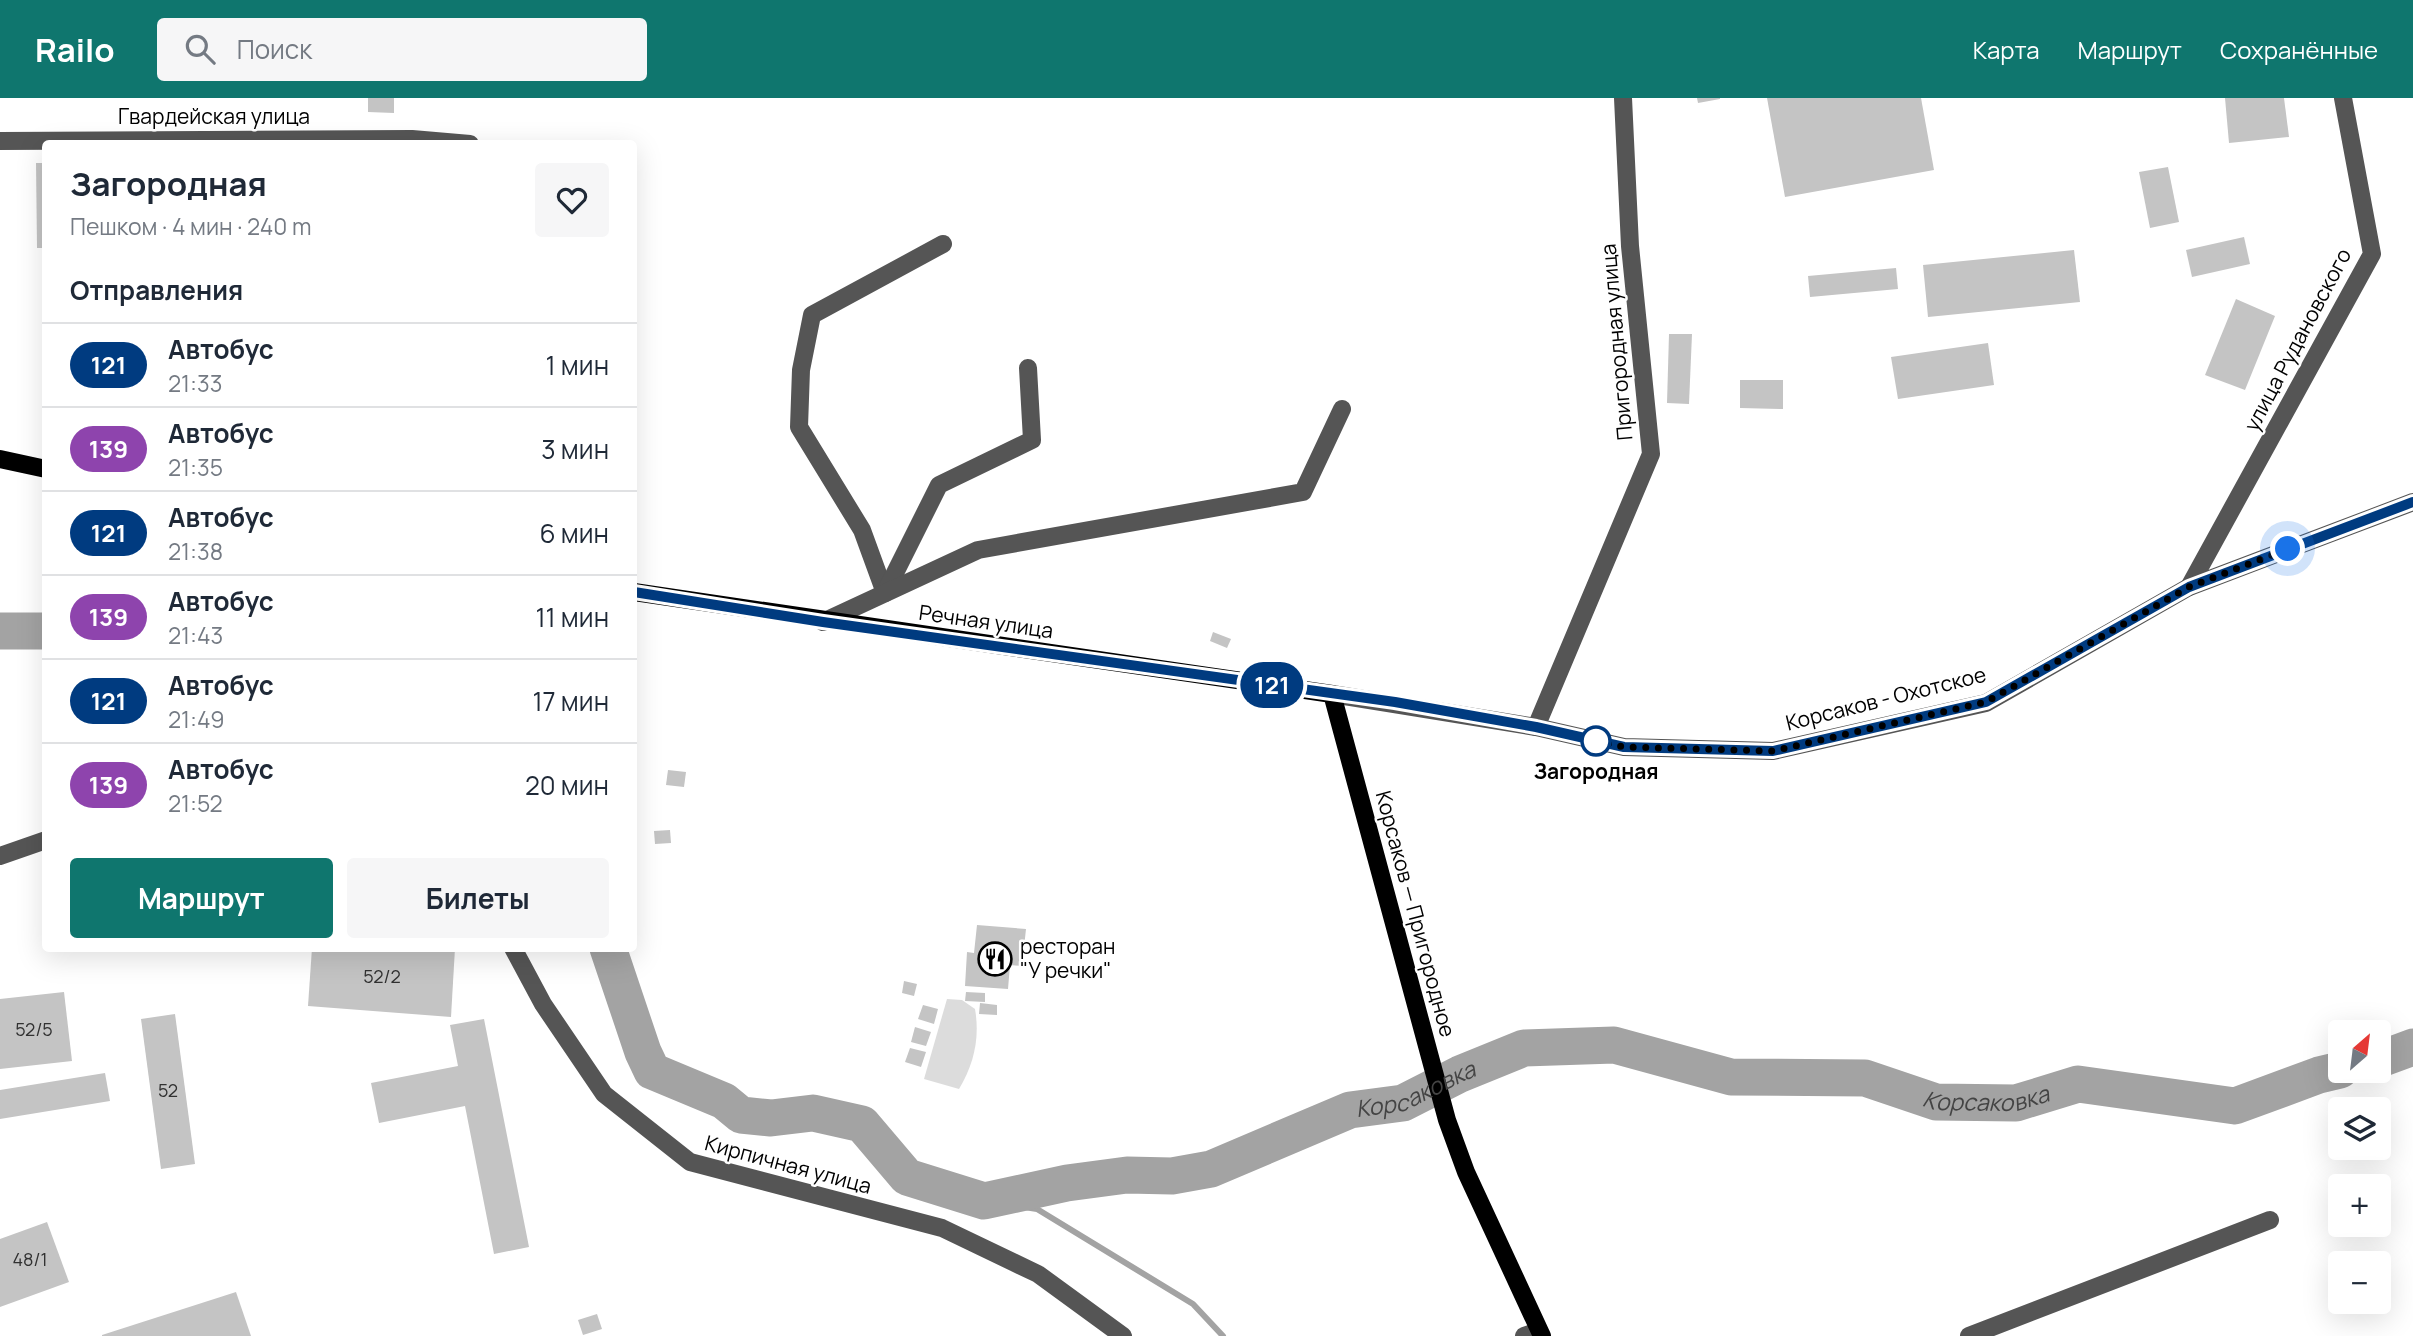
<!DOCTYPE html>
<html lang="ru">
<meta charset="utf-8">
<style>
:root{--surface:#fff;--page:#f6f6f7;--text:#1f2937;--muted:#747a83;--line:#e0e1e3;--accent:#0f766e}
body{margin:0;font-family:Manrope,sans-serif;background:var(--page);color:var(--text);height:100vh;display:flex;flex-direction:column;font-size:26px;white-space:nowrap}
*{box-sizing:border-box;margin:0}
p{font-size:23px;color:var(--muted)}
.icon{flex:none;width:38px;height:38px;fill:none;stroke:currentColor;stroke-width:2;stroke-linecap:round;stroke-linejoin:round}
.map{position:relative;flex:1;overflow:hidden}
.details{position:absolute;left:42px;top:42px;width:595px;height:812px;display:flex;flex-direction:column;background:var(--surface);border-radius:7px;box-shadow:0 7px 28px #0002}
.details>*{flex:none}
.badge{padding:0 14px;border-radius:23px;font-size:24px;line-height:46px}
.needle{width:46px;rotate:28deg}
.buttons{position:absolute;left:2328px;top:922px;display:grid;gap:14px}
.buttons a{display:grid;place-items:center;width:63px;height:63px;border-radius:7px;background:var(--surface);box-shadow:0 7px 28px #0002;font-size:35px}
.you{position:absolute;width:35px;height:35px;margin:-18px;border:5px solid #fff;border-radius:50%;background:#1a73e8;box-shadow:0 0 0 10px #1a73e833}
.map>.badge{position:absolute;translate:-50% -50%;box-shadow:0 0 0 4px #fff}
h2{padding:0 28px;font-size:26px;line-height:63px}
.round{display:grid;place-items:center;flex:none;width:74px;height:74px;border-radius:7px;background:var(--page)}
.summary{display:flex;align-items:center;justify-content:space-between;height:119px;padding:0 28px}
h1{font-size:33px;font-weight:700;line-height:52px}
.primary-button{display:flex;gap:14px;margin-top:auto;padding:14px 28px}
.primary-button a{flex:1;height:80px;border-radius:7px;background:var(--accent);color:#fff;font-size:28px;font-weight:700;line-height:80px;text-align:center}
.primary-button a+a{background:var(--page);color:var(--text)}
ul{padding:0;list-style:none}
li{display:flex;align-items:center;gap:21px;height:84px;padding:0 28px;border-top:2px solid var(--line)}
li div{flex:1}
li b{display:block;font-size:26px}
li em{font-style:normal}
li .badge{min-width:77px;font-weight:700;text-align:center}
header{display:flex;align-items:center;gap:42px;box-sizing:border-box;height:98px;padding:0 35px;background:var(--accent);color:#fff}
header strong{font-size:33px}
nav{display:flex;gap:38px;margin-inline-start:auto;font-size:24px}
.search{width:490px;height:63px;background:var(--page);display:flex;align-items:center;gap:18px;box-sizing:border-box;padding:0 24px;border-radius:7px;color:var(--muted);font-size:26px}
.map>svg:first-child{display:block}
.green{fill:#dcdcdc}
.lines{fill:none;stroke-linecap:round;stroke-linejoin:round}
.stream{stroke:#a3a3a3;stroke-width:6}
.river{stroke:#a3a3a3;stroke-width:37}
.building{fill:#c4c4c4}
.minor{stroke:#555;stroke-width:18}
.major{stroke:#000;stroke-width:18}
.line-casing{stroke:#fff;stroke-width:16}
.line{stroke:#003b80;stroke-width:10}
.walk{stroke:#000;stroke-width:7;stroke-dasharray:0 12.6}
.stop-dot{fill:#fff;stroke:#003b80;stroke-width:3.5}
.labels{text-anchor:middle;stroke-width:5;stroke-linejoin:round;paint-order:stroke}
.number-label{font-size:18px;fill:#313131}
.street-label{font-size:21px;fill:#000;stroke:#fff}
.stop-label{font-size:21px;font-weight:bold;fill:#000;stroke:#fff}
.poi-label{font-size:21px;fill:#000;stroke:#fff;text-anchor:start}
.water-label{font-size:23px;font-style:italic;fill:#444;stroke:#fff}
</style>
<header>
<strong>Railo</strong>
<div class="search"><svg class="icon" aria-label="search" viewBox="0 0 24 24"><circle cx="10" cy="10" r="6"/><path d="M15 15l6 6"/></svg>Поиск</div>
<nav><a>Карта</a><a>Маршрут</a><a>Сохранённые</a></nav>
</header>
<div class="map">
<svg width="2413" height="1238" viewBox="0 0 2413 1238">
<rect width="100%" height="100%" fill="#fff"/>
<path class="green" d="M947,901L962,902L975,911C980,940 974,966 959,991L924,981Z"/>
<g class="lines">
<path class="stream" d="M984,1103L1037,1111L1193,1206L1223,1238"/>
<g class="river">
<path d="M0,533H46"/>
<path id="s1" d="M608,850L643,954L652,973L724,1003L741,1017L771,1020L813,1015L862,1026L907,1079L984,1103L1067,1085L1127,1077L1172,1078L1211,1071L1350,1012L1403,1005L1460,976L1524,950L1614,947L1731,979L1865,980L1936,1004L2016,1005L2078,986L2235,1008L2319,977L2340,972"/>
<path d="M2378,962L2413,949"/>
</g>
</g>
<g class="building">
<path d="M368,0H394V15L368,14Z"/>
<path d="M1697,0H1720V1L1698,5Z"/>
<path d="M1767,0H1921L1934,72L1785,99Z"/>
<path d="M2225,0H2284L2289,39L2229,45Z"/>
<path d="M36,65H46V150H37Z"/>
<path d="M2168,69L2179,124L2150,130L2139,74Z"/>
<path d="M2244,139L2250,166L2192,179L2186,152Z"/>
<path d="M2074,152L2080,204L1928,219L1923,167Z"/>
<path d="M1896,170L1898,191L1810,199L1808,178Z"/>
<path d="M2236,201L2275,218L2245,292L2205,277Z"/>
<path d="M1669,236H1692L1689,306L1667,305Z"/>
<path d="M1988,245L1994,287L1898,301L1891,259Z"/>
<path d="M1740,282H1783V311L1740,310Z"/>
<path d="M1213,534L1231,541L1227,550L1210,543Z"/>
<path d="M668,672L686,674L684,689L666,687Z"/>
<path d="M670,732L671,745L655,746L654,733Z"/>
<path d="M977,827L1026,831L1022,868L1010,867L1008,891L965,888L967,854L974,855Z"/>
<path d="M312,850H455L451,919L308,908Z"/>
<path d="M904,883L917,886L914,898L902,895Z"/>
<path d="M64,894L72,963L0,971V901Z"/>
<path d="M966,894L985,895V904L965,903Z"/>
<path d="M980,905L997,907V917L979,916Z"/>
<path d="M923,907L938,911L934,926L918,921Z"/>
<path d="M175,916L195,1066L161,1071L141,921Z"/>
<path d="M484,921L529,1149L494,1156L465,1008L379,1025L371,985L458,968L450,927Z"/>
<path d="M915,929L931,934L926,948L911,944Z"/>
<path d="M910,950L926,954L921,969L905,964Z"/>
<path d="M105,975L110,1003L0,1021V992Z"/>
<path d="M47,1124L69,1184L0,1209V1141Z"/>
<path d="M236,1194L251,1238H102V1237Z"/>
<path d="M597,1216L602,1231L583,1237L578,1222Z"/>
</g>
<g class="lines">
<g class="minor">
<path d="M0,43L412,41L470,46"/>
<path d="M2189,489L2372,156L2343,0"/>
<path d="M885,495L862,432L799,329L801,272L812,217L943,146"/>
<path d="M885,495L939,387L1032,342L1028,270"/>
<path d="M823,524L978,452L1303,394L1342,311"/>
<path d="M1332,596L1536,629L1624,649L1773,653L1986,605L2189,489L2413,404"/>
<path d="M1536,629L1651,356L1630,148L1623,0"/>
<path d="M0,758L46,742"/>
<path d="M513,850L543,906L604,996L690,1064L942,1130L1038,1176L1123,1238"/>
<path d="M1524,1238L1538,1233"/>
<path d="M1969,1238L2270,1122"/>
</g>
<g class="major">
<path d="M0,361L46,371"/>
<path d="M634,494L1332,596L1447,1022L1466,1074L1542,1238"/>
</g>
</g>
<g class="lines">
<defs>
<path id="line" d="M634,494L823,524L1395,604L1536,629L1624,649L1773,653L1986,604L2189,489L2413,404"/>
</defs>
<use href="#line" class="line-casing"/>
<use href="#line" class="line"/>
<path class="walk" d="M1596,643L1624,649L1773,653L1986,604L2189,489L2288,451"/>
</g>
<defs>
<symbol id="restaurant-ring" viewBox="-11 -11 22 22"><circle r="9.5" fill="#fff" stroke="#000" stroke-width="1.5"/><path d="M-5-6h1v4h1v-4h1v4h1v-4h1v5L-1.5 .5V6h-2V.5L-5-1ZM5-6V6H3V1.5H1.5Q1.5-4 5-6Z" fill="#000"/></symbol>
</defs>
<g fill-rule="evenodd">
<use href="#restaurant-ring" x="976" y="842" width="38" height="38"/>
</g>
<circle class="stop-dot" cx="1596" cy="643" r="14"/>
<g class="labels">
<g class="number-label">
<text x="382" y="885">52/2</text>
<text x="34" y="938">52/5</text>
<text x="168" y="999">52</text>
<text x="30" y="1168">48/1</text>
</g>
<g class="street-label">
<text x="214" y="26">Гвардейская улица</text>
<text transform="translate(2298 242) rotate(-62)" y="7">улица Рудановского</text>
<text transform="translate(1617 244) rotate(-95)" y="7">Пригородная улица</text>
<text transform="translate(986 524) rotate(8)" y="7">Речная улица</text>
<text transform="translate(1886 601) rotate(-14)" y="7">Корсаков - Охотское</text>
<text transform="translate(1415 816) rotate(75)" y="7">Корсаков — Пригородное</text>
<text transform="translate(788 1067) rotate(15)" y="7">Кирпичная улица</text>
</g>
<g class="stop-label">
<text x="1596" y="681">Загородная</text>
</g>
<g class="poi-label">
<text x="1020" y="856">ресторан<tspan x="1020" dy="24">"У речки"</tspan></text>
</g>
<g class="water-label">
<text dy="8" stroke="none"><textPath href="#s1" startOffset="954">Корсаковка</textPath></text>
<text dy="8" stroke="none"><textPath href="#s1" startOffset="1542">Корсаковка</textPath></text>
</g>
</g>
</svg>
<div class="buttons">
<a><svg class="needle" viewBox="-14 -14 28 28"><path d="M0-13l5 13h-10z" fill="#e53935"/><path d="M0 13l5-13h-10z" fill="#747a83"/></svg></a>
<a><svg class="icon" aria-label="layers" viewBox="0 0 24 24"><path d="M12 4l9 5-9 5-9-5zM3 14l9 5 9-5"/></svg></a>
<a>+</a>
<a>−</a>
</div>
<div class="you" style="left:2288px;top:451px"></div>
<b class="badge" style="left:1272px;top:587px;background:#003b80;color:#fff">121</b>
<section class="details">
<div class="summary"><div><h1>Загородная</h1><p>Пешком · 4 мин · 240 m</p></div><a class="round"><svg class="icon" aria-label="heart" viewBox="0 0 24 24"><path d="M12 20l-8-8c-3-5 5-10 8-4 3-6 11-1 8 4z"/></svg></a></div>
<h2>Отправления</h2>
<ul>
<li><span class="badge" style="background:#003b80;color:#fff">121</span><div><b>Автобус</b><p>21:33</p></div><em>1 мин</em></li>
<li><span class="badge" style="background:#8e44ad;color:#fff">139</span><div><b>Автобус</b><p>21:35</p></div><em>3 мин</em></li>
<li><span class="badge" style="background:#003b80;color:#fff">121</span><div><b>Автобус</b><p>21:38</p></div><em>6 мин</em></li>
<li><span class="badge" style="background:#8e44ad;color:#fff">139</span><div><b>Автобус</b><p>21:43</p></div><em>11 мин</em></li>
<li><span class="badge" style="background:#003b80;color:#fff">121</span><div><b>Автобус</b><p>21:49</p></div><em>17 мин</em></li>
<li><span class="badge" style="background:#8e44ad;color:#fff">139</span><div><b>Автобус</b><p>21:52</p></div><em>20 мин</em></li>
</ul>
<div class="primary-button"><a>Маршрут</a><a>Билеты</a></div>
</section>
</div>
